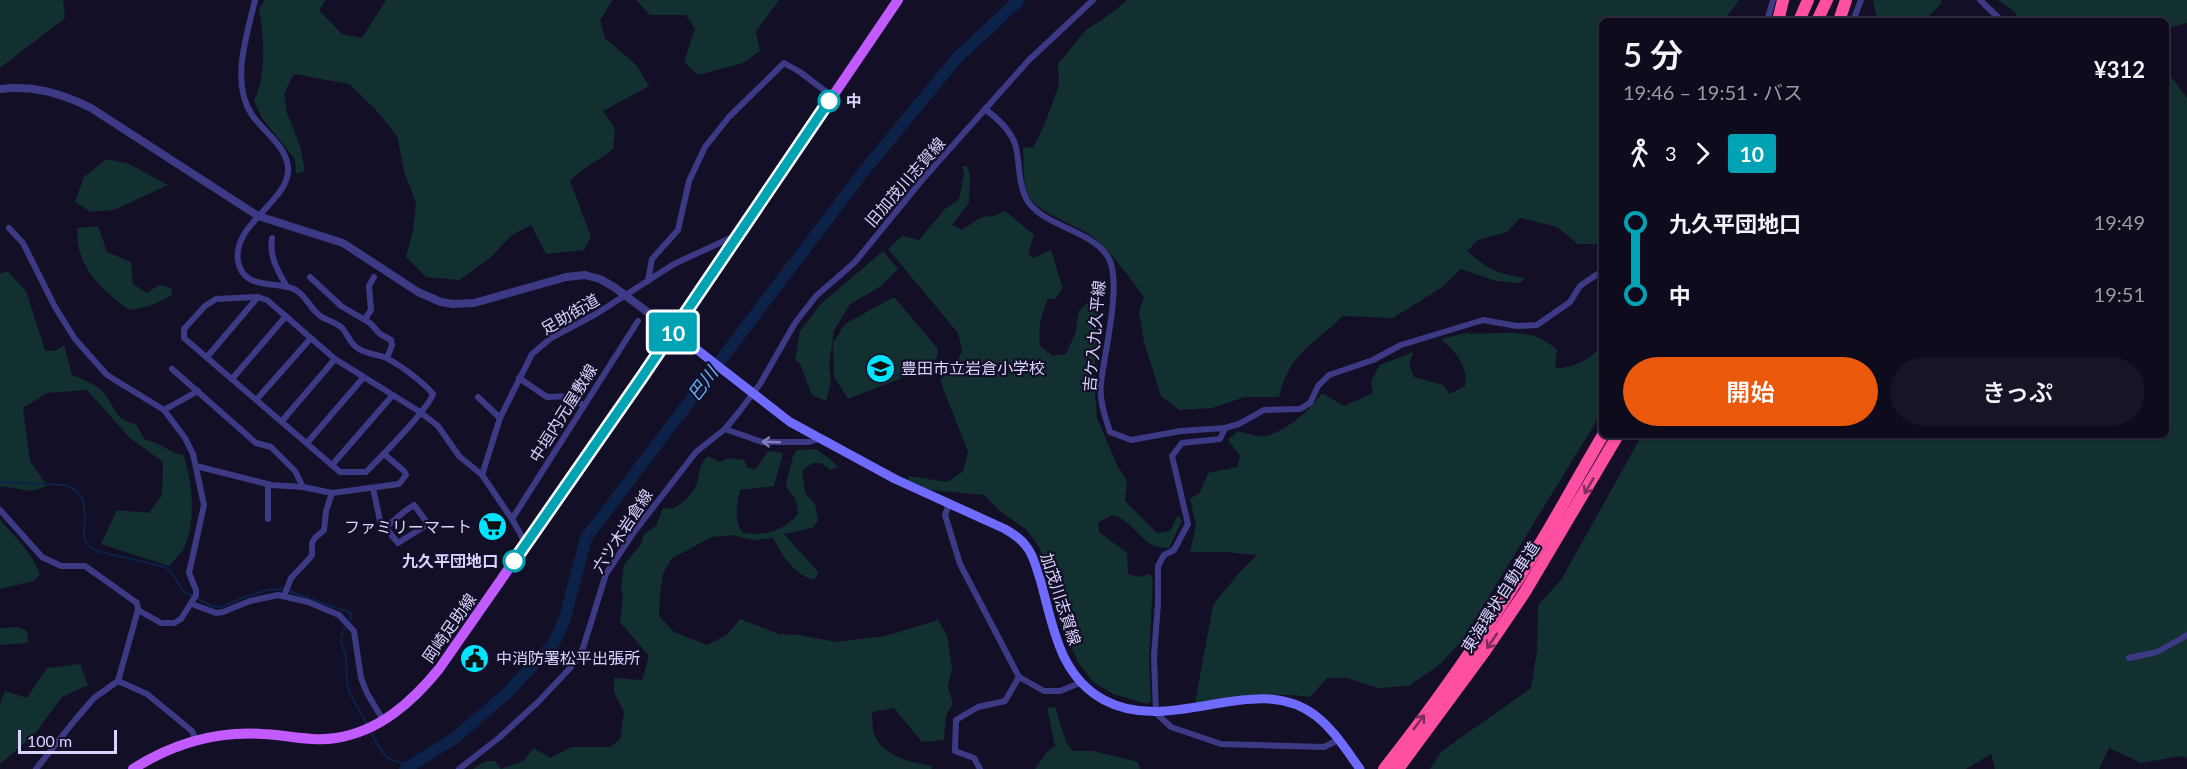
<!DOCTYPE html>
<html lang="ja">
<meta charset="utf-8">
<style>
:root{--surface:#0e0b1c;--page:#171425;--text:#f1f3f6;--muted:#9b9ba3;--line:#2e2b3b;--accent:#ea580c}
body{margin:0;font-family:Lato,"Noto Sans JP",sans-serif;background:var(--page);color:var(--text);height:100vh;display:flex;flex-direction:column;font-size:22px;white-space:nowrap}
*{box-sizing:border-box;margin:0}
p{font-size:20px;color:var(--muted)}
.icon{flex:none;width:33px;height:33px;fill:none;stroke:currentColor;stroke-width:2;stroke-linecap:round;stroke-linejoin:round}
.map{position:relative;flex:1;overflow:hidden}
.drawer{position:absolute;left:1599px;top:18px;width:570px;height:420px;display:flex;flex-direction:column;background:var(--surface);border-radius:9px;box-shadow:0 2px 4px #0004,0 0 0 2px var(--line)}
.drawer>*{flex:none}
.badge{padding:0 12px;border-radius:4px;font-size:21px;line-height:39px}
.scale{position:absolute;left:18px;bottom:15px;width:99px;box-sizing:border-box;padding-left:6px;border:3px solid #d9d4ff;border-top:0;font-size:16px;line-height:21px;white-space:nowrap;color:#d9d4ff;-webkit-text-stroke:4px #130f26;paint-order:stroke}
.map>.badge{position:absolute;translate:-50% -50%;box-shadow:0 0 0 3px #fff}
.legs{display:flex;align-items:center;gap:9px;height:66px;padding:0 24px;font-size:20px}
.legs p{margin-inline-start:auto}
.head{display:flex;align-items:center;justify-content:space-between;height:102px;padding:0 24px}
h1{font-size:33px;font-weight:600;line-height:45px}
.action{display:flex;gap:12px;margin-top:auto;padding:12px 24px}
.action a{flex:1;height:69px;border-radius:36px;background:var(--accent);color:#fff;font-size:24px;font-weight:600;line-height:69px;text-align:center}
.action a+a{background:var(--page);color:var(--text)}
ul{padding:0 24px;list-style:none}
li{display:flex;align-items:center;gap:21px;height:72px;font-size:22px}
li i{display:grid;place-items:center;width:9px;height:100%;margin:0 8px;background:currentColor}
li i::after{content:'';width:15px;height:15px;margin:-8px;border:4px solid;border-radius:50%;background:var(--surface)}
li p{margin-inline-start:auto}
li:first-child i{background:linear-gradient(#0000 50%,currentColor 0)}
li:last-child i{background:linear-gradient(currentColor 50%,#0000 0)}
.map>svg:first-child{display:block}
.green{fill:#12302f}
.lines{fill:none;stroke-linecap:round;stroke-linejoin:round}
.stream{stroke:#0c2248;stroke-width:2}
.river{stroke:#0c2248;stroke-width:12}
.minor{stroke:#3d3a85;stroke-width:6}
.tertiary{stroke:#3d3a85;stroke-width:8}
.secondary{stroke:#6f6bff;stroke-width:9}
.primary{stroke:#c25bff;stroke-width:10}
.motorway{stroke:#ff4fa3;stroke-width:12}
.oneway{stroke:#837fbc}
.oneway2{stroke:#7d2c5e}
.line-1-casing{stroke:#fff;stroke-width:14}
.line-1{stroke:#00a3b4;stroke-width:9}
.stop-1-dot{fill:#fff;stroke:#00a3b4;stroke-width:3}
.labels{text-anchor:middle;stroke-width:4.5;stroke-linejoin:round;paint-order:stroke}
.stop-label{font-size:16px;font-weight:bold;fill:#d9d4ff;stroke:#130f26;text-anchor:start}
.street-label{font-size:16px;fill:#d9d4ff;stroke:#130f26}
.poi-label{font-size:16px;fill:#d9d4ff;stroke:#130f26;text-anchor:start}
.water-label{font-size:18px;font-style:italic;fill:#62b6ff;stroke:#130f26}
</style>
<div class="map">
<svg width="2187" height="769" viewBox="0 0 2187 769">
<rect width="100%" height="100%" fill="#130f26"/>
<g class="green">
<path d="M0,0H63L65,18L0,68Z"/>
<path d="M265,0H326L319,10L342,34L362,38L386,0H613L600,20L605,38L636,65L649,86L603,111L615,128L613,149C598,161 582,168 570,181L591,237L584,250L546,254L531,225L511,236L491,257L459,280L426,277L406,257L413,230L416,203L405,174L397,136L376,110L349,84L294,74L284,94L287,113L300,146L305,171L296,174L295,159L262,118L254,101C267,74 264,37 259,8Z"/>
<path d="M636,0H779L756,32L760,51L743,63L698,75L684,62L695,29L686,15H650Z"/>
<path d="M1127,0H1739L1724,21H1602V241L1600,244H1578L1557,227L1520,218L1507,232L1478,240L1467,251C1488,269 1497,274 1525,278L1520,283L1496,281L1461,269L1441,288L1393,318L1343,316C1312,346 1290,352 1279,397H1245L1212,408L1179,410L1161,396L1144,342L1139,312L1144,297C1127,275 1112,251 1089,234C1081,229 1072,226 1064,221C1020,200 1025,193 1023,147L1033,148L1044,126L1059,85L1058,64L1085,31L1113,12Z"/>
<path d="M1873,0H1941V4L1924,21H1877Z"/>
<path d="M1997,0H2187V23L2166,29V21H2023L2011,9Z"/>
<path d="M2168,72L2187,98V758L2181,756L2141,763L2109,748L2099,769H1995L1991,754L1966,769H1430L1442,751L1531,688L1537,650L1538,605L1561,580L1642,435H2166V73Z"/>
<path d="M107,159L129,164L168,185L114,210L91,212L75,202L84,177Z"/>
<path d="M962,166H967L970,175L969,203L952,225L962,230L981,217L994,216L1005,211L1034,235L1028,254L1033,258L1051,250C1056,263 1057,274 1063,287L1055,299H1048C1041,317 1038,326 1040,346L1053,356L1066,354L1075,334L1079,311L1093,298L1098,299L1094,383L1097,418L1118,467L1127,480L1125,501L1157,533L1170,531L1178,515L1182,521L1169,548C1147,549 1140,533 1125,521C1121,518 1116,516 1112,515L1098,523L1099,532L1127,553L1128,574L1138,577L1150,574L1153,580L1149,658L1151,701L1147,704L1113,694L1093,682L1078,662L1062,626L1052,574L1039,547L1027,530L1000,511L984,495L931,490L908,480L909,476L947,482L963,471L968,452L940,380L954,367L962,351L958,333L888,249L902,236L919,240L945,209L959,199L964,175Z"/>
<path d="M98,226L107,252L131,262L133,284L147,293L159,285L172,288L171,296L150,306L129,310C109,295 87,277 80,252C77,244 78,235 77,228Z"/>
<path d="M883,251L898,269L880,287L850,304L834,330L829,365L831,381L826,401L812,395L800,364L795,360L800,331L821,304Z"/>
<path d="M7,271L26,291L45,350L55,351L64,345L72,375C82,379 94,383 102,391C116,406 112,419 136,424L145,440C163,443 165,451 183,455C193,480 196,523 184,548C181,554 174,560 169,566L101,544L117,510L149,513L162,495L163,462L130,438L87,390L47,393L23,408L30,461L47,486L31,491L0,486V274Z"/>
<path d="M894,297L938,349L937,357L927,368L848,399L834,376L833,343L845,324Z"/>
<path d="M1465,333C1500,336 1529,324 1557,350L1555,368C1574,368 1589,360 1602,346V412L1461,642L1438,666L1408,686L1378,688L1347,678H1327L1310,697C1272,692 1233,696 1195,703L1213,605L1238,574L1257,555L1224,552H1190L1196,525L1190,499L1200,492L1208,473L1237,467L1240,456L1228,440L1238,431C1245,433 1258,438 1266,436C1288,430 1309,411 1322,393L1344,406L1373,393L1371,381L1380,365L1413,352L1409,365L1414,377L1443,385L1450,394L1465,386C1469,367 1455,351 1441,339Z"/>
<path d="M817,449C824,457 833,459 838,467L830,470L821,463H812L802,471L805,493L815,504L818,521L812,528L784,534L819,573L814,580C793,573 783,557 773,538L755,540L731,535L712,537L672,558L663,574L660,594L659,616L674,632L707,645L727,635L740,619L779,634L798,635L837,642L885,636L938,620L947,635L952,668L948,687L953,703L946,716L944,740L922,742L894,708L872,712C873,718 872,725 873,731C880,756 911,763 933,766L931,769H473L485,761H495L501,769L523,761L534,748L550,758L571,747H610L620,739L624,712L614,692V678L642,680L649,656L620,622L623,596L621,587L624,565L641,544L644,534L656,526L663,508L673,509C682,503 690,497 695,488C701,476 697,466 708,456L720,462L729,458L744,460L748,468L756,469L768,451L783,453L774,486L740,490C737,505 733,520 743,533C766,536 783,531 798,514L796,500L789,491L786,484L793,456L797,450Z"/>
<path d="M0,520C15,536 32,554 40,574L34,581L0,589Z"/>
<path d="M18,627L27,631L28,643L0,645V628Z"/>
<path d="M80,664L88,685L62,697L34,735L0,764V704L5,691L27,698L47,668Z"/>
<path d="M1055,707L1066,742L1073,751H1093L1138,762L1140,769H1035L1048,751L1055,746L1047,708Z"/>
</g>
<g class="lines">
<g class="stream">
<path d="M0,482L64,485C91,492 84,515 84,537C86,545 90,548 97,551L165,567L172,573L184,592L212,606L221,607L245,597L268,590L283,589L351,613V619L342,633L341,642L346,657L347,682L350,694L367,724"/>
<path d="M371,732C375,740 383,758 392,760C400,763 407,762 416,766"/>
</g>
<path class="river" d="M405,769L455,738L507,693L554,643L565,618L586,538L864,171L957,58L1019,0"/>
<g class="minor">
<path d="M255,0C247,36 230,82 252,115C263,131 286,146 288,167C291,201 232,223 238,261C243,290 274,281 294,289C305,294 310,308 319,315C326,321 337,322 343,329C347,334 350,342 356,347C363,353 373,354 381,356C396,361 423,382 433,394C429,408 379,459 366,472H340L184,338V329L205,306L216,299L258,297L267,300L335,359L420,412L438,426L459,456L482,475L512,519L526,544"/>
<path d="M1980,0L2002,21"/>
<path d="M1767,21L1773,0"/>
<path d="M1853,21L1861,0"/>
<path d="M985,109C998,119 1011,130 1016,147C1020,165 1018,184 1027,200C1042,226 1092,230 1108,257C1123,281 1104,354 1101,383C1099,399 1105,417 1110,432L1131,440L1181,431L1225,428L1239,424L1264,410L1300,409L1310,403L1318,386L1329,375L1373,360L1401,345L1483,320L1517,326L1537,325L1570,302L1580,286L1602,271"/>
<path d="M9,228L23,243L55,307L75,339L107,375L164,410L185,438L193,454L204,505L189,573L196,590V595L181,619L174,623H161L138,610"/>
<path d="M272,238C269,257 278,271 287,287"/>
<path d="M310,277L341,306L370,323L380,334L391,340L392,345L387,358"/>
<path d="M648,281L652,259L678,230L689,181L705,147L729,117L784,63L800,72L833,97"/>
<path d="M365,319L371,310L369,286L374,277"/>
<path d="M207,357L258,297"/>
<path d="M172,369L256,443L271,447L295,471L303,487"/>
<path d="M519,378L547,397L570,396L584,406"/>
<path d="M232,379L286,316"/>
<path d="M478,397L500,418"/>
<path d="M257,399L311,338"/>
<path d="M164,410L198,391"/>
<path d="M282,421L335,359"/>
<path d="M1225,428L1220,439L1182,443L1172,456L1188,524L1174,550L1164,555L1158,566V603L1154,656L1156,713L1171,727L1221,744L1324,747L1338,740"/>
<path d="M725,429L762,442H809L819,439"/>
<path d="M307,443L363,378"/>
<path d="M332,465L392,396"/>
<path d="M196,466L271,485L303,487L332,493L399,484L406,475L404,471L384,454"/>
<path d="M482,475L500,418L532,354L551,338L596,314L674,264L737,235"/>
<path d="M373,488L380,521L398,543L428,524L414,505L405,511L386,527"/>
<path d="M949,504L945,515L960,564L1019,677L1044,691H1060L1080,683"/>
<path d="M0,510L42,557L61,566H85L137,603L138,610L118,681"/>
<path d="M268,519V484"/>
<path d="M512,519L638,321"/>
<path d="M284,596L291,578L309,559L312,555V543L315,538L324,530L326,511L332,493"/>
<path d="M192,604L216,613L223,612L250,601L278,595L308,602L339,615L354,631L361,678L367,693L383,720"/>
<path d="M2129,658L2157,652L2187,635"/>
<path d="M118,681L147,694L192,731L196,740"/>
<path d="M36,769L75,720L94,698L118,681"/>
<path d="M459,769L500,737L538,702L574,664L583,648L606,574L634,532L696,452L725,429L739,412L760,384L795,323L816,296L855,262L922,180L1029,60L1093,0"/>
<path d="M980,769L974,758L955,751L956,720L978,707L1005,701L1019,677"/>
</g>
<path class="tertiary" d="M0,89C33,85 61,93 91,108L258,216L343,243L418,292L441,302L453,304L474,303L566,277L585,275L600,279L614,287L673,331"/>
<path class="secondary" d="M673,331L790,422L895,479L1005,529C1012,533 1021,539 1026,546C1034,555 1036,568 1040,579C1053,624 1058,675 1104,700C1173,737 1255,669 1316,716C1334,730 1347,751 1360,769"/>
<path class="primary" d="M133,769C172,744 216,731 263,734C287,735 312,742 336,738C380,731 412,702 439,669L642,377L898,0"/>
<g class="motorway">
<path d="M1778,21L1783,0"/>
<path d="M1799,21L1808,0"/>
<path d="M1817,21L1827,0"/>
<path d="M1839,21L1846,0"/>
<path d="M1384,769C1445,692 1500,611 1550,527C1568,496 1585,465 1603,435"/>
<path d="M1398,769L1485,651L1525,592L1618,435"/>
</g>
</g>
<defs><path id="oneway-shaft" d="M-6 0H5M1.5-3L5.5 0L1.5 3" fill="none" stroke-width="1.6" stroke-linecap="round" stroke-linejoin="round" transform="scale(1.5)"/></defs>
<use class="oneway" href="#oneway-shaft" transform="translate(771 442) rotate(-178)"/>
<g class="oneway2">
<use href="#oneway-shaft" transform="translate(1589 486) rotate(120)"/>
<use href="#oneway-shaft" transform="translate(1492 641) rotate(124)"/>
<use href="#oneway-shaft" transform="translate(1419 722) rotate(-53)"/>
</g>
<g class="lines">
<defs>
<path id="line-1" d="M514,561L642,377L829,101"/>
</defs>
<use href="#line-1" class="line-1-casing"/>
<use href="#line-1" class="line-1"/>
</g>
<defs>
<symbol id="school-disc" viewBox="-11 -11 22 22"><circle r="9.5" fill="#00e5ff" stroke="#130f26"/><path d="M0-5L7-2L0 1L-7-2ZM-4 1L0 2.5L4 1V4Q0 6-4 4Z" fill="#111"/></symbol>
<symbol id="supermarket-disc" viewBox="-11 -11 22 22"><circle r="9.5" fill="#00e5ff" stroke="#130f26"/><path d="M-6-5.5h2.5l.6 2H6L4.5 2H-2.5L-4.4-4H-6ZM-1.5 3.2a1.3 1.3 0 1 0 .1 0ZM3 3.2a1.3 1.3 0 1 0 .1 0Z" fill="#111"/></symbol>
<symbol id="civic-disc" viewBox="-11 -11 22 22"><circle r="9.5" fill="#00e5ff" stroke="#130f26"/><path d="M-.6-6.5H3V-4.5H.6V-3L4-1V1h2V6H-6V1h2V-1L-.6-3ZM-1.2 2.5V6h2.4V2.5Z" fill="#111"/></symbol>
</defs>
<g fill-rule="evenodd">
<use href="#school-disc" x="864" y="352" width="33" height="33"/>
<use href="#supermarket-disc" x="476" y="510" width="33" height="33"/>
<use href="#civic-disc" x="458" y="642" width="33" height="33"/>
</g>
<g class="stop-1-dot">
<circle cx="829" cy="101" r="10"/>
<circle cx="514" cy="561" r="10"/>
</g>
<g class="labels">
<g class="stop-label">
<text x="846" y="107">中</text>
<text x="498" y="567" text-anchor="end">九久平団地口</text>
</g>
<g class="street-label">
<text transform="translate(905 182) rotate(-49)" y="6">旧加茂川志賀線</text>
<text transform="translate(570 314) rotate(-30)" y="6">足助街道</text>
<text transform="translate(1094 336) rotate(-85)" y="6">吉ケ入九久平線</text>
<text transform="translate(563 413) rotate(-58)" y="6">中垣内元屋敷線</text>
<text transform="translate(622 531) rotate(-57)" y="6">六ツ木岩倉線</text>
<text transform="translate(1500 597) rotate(-57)" y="6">東海環状自動車道</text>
<text transform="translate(1061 599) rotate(72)" y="6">加茂川志賀線</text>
<text transform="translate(449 628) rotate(-55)" y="6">岡崎足助線</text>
</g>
<g class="poi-label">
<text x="901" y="374">豊田市立岩倉小学校</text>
<text x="472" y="533" text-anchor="end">ファミリーマート</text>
<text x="496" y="664">中消防署松平出張所</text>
</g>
<g class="water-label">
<text transform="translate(703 384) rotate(-53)" y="6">巴川</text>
</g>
</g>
</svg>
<div class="scale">100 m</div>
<b class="badge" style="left:673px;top:332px;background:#00a3b4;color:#fff">10</b>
<section class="drawer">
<div class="head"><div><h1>5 分</h1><p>19:46 – 19:51 · バス</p></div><b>¥312</b></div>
<div class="legs"><svg class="icon" aria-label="walk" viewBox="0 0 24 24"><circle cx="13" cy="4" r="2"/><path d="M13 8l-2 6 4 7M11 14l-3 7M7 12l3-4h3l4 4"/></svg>3<svg class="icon" aria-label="forward" viewBox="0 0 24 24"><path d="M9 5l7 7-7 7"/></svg><b class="badge" style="background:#00a3b4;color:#fff">10</b></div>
<ul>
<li><i style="color:#00a3b4"></i><b>九久平団地口</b><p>19:49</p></li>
<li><i style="color:#00a3b4"></i><b>中</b><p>19:51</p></li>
</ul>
<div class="action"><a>開始</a><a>きっぷ</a></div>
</section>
</div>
